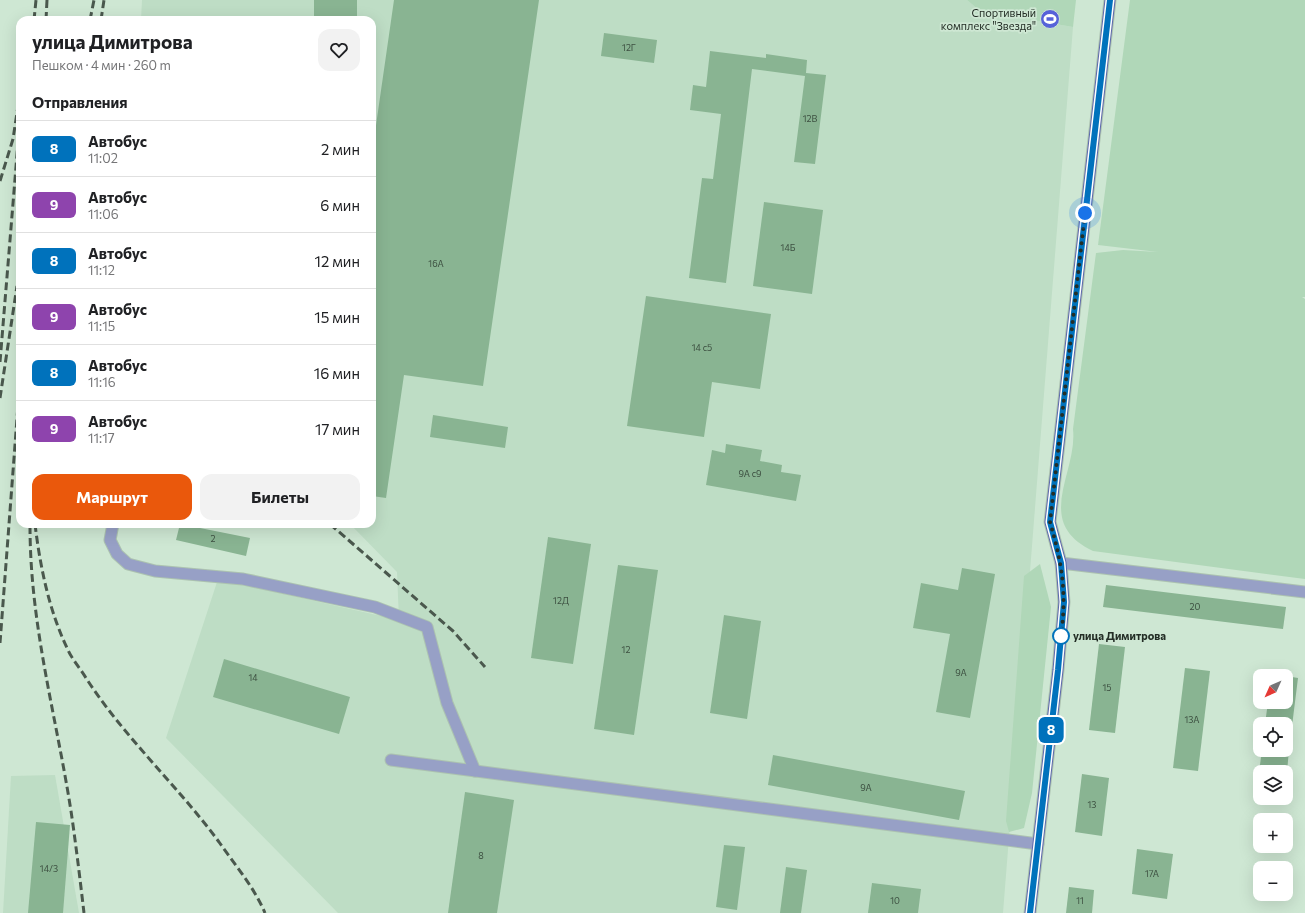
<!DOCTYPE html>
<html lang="ru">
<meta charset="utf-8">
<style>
:root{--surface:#fff;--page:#f2f2f2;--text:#202124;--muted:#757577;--line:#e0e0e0;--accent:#ea580c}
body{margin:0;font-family:Commissioner,sans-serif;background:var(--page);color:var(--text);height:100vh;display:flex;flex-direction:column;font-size:15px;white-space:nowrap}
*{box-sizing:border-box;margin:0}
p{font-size:13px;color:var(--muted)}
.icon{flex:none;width:22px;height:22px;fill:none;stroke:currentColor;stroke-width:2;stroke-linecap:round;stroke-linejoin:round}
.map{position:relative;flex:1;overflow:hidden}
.panel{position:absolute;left:16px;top:16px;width:360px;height:512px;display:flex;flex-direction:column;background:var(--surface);border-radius:12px;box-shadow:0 4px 16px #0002}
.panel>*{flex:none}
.badge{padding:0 8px;border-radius:6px;font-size:14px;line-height:26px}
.needle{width:26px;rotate:225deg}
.controls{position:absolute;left:1253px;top:669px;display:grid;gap:8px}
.controls a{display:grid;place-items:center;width:40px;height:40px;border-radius:8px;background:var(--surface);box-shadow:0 4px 16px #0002;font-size:20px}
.you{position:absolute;width:20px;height:20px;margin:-10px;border:3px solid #fff;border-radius:50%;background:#1a73e8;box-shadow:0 0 0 6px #1a73e833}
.map>.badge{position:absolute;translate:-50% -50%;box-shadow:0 0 0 2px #fff}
h2{padding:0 16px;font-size:15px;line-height:36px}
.round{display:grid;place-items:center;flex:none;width:42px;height:42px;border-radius:12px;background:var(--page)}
.overview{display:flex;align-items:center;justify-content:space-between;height:68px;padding:0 16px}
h1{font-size:19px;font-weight:700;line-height:30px}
.primary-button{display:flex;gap:8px;margin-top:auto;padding:8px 16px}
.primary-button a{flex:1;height:46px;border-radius:12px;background:var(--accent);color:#fff;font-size:16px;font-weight:700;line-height:46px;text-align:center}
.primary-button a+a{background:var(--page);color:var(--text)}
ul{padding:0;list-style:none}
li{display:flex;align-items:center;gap:12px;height:56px;padding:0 16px;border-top:1px solid var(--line)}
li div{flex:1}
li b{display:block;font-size:15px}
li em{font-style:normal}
li .badge{min-width:44px;font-weight:700;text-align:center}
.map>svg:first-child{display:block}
.built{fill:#beddc5}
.green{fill:#b0d7b8}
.building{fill:#89b492}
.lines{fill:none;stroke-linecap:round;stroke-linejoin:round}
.minor-casing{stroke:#acc2b0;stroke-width:13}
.primary-casing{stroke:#acc2b0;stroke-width:13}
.minor{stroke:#97a0c6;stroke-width:11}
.primary{stroke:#5d69ad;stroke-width:11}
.rail{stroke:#4a584d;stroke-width:3;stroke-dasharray:8 4;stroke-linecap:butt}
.line-casing{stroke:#fff;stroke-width:9}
.line{stroke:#0072bc;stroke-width:6}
.walk{stroke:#242e26;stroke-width:4;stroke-dasharray:0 7.2}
.stop-dot{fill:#fff;stroke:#0072bc;stroke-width:2}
.labels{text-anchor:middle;stroke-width:3.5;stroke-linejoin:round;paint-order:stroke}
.number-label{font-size:9px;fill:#3d5041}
.poi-label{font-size:11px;fill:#242e26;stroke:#cee7d3;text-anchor:end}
.stop-label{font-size:11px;font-weight:bold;fill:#242e26;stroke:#cee7d3;text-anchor:start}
</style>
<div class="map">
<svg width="1305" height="913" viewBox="0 0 1305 913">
<rect width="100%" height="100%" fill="#cee7d3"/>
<g class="built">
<path d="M142,0H967L980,11L1073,27L1003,913H338L166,738L218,579L399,620L397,572L350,524H372V20H141Z"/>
<path d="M55,775L79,913H3L11,776Z"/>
</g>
<g class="green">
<path d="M967,0H1076L1073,27L980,11Z"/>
<path d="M1130,0H1305V297H1302L1305,299V579L1093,551C1032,522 1078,473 1073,429L1096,253L1123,250L1158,252L1098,245Z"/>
<path d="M1040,564L1051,607L1032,793L1024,828L1009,832L1006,821L1024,576Z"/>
</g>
<g class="building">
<rect x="314" y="0" width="43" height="20"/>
<path d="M394,0H539L483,386L404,375L386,498L372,496V153Z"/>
<path d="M604,33L657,40L654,63L601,56Z"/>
<path d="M710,51L766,58V54L807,60L806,73L826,75L815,164L794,162L805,76L752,69L726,283L689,278L702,178L713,179L721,114L690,110L693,85L706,87Z"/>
<path d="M764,202L823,210L812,294L753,286Z"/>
<path d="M646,296L771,314L760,389L712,382L704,437L627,426Z"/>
<path d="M433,415L508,427L505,448L430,437Z"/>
<path d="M726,444L762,450L760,461L782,465L781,472L801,475L796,501L706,485L712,450L725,453Z"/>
<path d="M180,524L250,538L246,556L176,540Z"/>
<path d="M548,537L591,544L573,664L531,658Z"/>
<path d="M618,565L658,570L634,735L594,729Z"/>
<path d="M962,568L995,574L970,718L936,712L950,634L913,628L921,583L958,590Z"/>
<path d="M1106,585L1286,607L1283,629L1103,607Z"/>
<path d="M724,615L761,621L747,719L710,713Z"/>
<path d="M1099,644L1125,647L1115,733L1089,730Z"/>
<path d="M224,659L350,697L339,734L213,697Z"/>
<path d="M1185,668L1210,671L1198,771L1173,768Z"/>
<path d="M1286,676L1298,678L1292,726H1286V724H1265L1268,702H1286Z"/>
<path d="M1262,750H1289L1287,772H1259Z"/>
<path d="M773,755L965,791L959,820L768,785Z"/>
<path d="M1082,774L1109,778L1102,836L1075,832Z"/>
<path d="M465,792L514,800L497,913H448Z"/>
<path d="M36,822L70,825L63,913H28Z"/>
<path d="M724,845L745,847L737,910L716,907Z"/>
<path d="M1137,849L1173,854L1167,899L1132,894Z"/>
<path d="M786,867L807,870L801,913H780Z"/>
<path d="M872,883L921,889L918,913H868Z"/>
<path d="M1069,887L1094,890L1092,913H1066Z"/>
</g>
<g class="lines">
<defs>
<g id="minor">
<path d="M113,524L110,540L117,554L128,564L155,571L243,579L375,607L427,627L447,703L475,771"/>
<path d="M1061,563L1305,592"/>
<path d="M391,760L1038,844"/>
</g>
<path id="primary" d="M1030,913L1058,670L1064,602L1061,563L1050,522L1110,0"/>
</defs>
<use href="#minor" class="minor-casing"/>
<use href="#primary" class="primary-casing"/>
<use href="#minor" class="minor"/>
<use href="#primary" class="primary"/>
<g class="rail">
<path d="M34,20L36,0"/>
<path d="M46,20L47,0"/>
<path d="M90,20L94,0"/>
<path d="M101,20L104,0"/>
<path d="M0,181L13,139L20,93"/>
<path d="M0,362L20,118"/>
<path d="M0,398L17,286"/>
<path d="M35,524C40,566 49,611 68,650C72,659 80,668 86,678C124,737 177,785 219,842C235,865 254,887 265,913"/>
<path d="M330,524L453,631L485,667"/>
<path d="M30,526C30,625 56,715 71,811C76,845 80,879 84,913"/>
<path d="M0,643L20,379"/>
</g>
</g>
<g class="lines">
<defs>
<path id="line" d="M1030,913L1058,670L1064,602L1061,563L1050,522L1110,0"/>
</defs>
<use href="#line" class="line-casing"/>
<use href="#line" class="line"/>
<path class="walk" d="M1061,636C1067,592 1062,564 1050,522L1085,213"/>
</g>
<defs>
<symbol id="stadium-disc" viewBox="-11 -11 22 22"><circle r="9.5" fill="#5762d9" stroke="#cee7d3"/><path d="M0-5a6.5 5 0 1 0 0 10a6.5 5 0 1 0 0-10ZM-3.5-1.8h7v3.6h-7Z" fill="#fff"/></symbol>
</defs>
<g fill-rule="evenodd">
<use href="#stadium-disc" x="1039" y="8" width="22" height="22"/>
</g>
<circle class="stop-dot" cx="1061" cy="636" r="8"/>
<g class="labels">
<g class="number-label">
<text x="629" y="51">12Г</text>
<text x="810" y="122">12В</text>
<text x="788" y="251">14Б</text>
<text x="436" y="267">16А</text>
<text x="702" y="351">14 с5</text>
<text x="750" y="477">9А с9</text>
<text x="213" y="542">2</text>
<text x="561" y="604">12Д</text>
<text x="1195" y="610">20</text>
<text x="626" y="653">12</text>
<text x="961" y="676">9А</text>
<text x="253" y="681">14</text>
<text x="1107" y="691">15</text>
<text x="1192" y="723">13А</text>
<text x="866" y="791">9А</text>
<text x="1092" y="808">13</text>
<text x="481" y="859">8</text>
<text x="49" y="872">14/3</text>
<text x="1152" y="877">17А</text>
<text x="895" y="904">10</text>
<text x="1080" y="904">11</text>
</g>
<g class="poi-label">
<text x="1036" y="17">Спортивный<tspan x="1036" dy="13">комплекс "Звезда"</tspan></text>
</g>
<g class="stop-label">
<text x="1073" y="640">улица Димитрова</text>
</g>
</g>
</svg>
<div class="controls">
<a><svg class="needle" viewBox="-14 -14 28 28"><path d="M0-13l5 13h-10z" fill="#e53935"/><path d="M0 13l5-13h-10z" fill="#757577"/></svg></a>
<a><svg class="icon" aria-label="locate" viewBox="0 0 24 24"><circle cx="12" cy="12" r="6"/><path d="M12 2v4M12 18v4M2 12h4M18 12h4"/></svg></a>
<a><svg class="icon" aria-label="layers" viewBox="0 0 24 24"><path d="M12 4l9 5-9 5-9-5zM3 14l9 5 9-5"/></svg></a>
<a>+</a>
<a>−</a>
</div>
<div class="you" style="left:1085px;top:213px"></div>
<b class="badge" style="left:1051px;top:730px;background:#0072bc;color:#fff">8</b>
<section class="panel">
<div class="overview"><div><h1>улица Димитрова</h1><p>Пешком · 4 мин · 260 m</p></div><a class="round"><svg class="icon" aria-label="heart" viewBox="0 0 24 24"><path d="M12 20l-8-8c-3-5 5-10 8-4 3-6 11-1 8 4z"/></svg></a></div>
<h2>Отправления</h2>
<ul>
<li><span class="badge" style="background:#0072bc;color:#fff">8</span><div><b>Автобус</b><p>11:02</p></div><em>2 мин</em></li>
<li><span class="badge" style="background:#8e44ad;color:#fff">9</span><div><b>Автобус</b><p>11:06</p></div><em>6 мин</em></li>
<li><span class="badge" style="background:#0072bc;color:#fff">8</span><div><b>Автобус</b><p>11:12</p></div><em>12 мин</em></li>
<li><span class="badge" style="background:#8e44ad;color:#fff">9</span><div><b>Автобус</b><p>11:15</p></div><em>15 мин</em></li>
<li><span class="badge" style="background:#0072bc;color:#fff">8</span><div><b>Автобус</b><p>11:16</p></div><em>16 мин</em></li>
<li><span class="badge" style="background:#8e44ad;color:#fff">9</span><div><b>Автобус</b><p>11:17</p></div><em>17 мин</em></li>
</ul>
<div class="primary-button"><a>Маршрут</a><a>Билеты</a></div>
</section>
</div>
